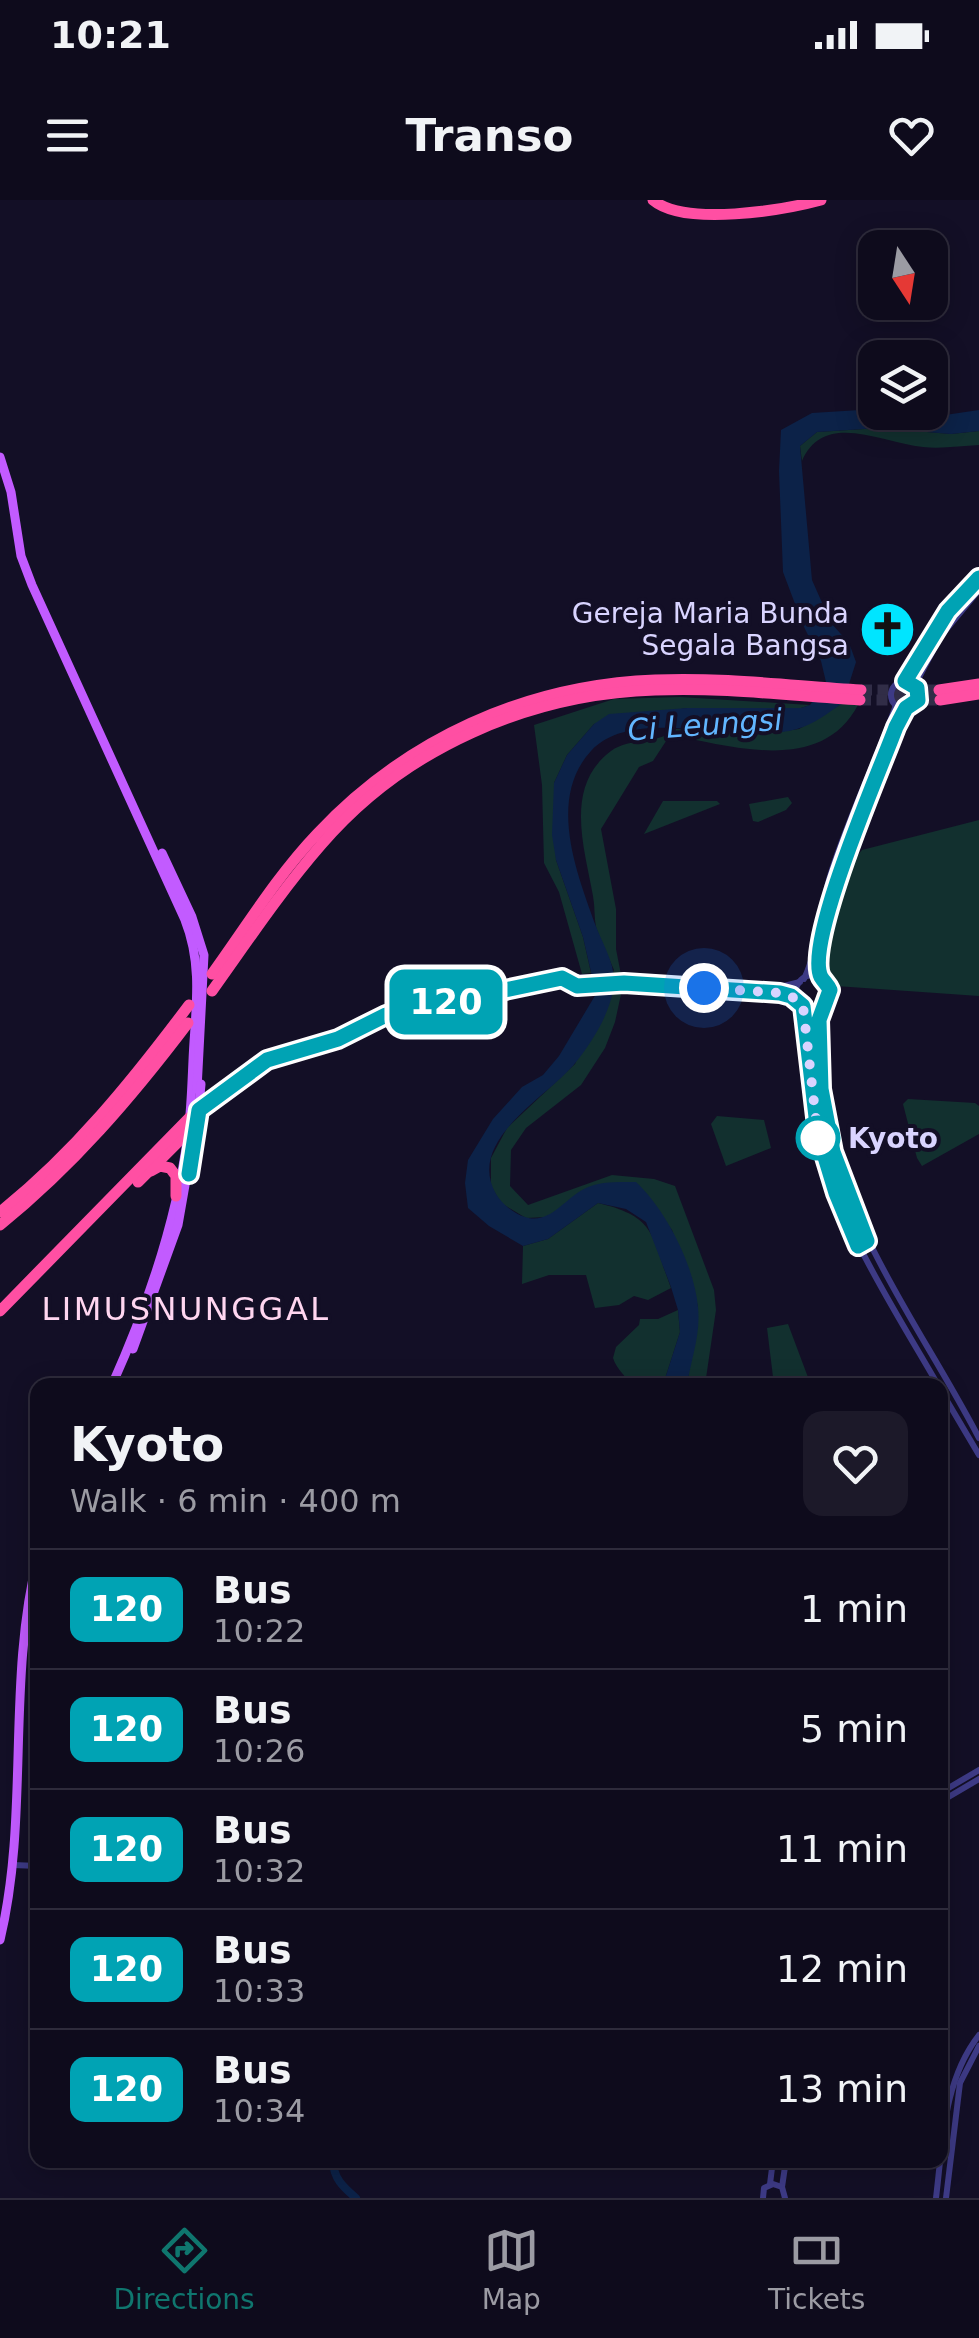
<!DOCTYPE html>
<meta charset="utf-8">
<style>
:root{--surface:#0e0b1c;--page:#1c1929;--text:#f1f3f6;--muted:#9b9ba3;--line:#2e2b3b;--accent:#0f766e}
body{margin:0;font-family:"DejaVu Sans",sans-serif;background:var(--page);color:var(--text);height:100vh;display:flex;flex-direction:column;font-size:38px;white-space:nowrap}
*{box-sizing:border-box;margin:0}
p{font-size:32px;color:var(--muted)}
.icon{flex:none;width:55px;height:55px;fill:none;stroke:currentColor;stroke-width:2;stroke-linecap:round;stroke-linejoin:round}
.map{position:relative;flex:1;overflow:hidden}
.drawer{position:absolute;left:30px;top:1178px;width:918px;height:790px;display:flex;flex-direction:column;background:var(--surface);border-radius:20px;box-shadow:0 5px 25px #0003,0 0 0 2px var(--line)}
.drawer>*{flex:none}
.badge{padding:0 20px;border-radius:15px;font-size:35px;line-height:65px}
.needle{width:65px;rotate:168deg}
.fabs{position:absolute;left:858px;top:30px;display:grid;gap:20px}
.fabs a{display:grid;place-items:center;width:90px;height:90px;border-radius:20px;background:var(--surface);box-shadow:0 5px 25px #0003,0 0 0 2px var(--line);font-size:50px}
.you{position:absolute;width:50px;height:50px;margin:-25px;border:8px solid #fff;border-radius:50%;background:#1a73e8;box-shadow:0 0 0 15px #1a73e833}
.map>.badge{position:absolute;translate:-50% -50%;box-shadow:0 0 0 5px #fff}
.round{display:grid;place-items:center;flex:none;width:105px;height:105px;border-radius:20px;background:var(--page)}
.head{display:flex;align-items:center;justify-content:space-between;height:170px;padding:0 40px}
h1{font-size:48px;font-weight:700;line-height:75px}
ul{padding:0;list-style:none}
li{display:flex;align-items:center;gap:30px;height:120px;padding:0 40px;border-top:2px solid var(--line)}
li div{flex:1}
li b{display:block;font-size:38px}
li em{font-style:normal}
li .badge{min-width:110px;font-weight:700;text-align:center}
.status{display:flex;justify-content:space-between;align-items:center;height:70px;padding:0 50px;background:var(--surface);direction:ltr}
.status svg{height:28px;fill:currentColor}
header{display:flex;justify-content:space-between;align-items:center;height:130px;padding:0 40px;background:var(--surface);font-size:45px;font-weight:700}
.dock{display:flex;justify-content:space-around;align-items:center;height:140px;border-top:2px solid var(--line);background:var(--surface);font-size:28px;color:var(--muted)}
.dock a{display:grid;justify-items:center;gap:5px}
.dock .selected{color:var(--accent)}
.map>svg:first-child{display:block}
.green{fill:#12302f}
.water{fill:#0c2248}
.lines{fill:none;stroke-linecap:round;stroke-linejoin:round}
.river{stroke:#0c2248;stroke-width:8}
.highway-tunnel{stroke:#312d47;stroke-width:11;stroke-dasharray:11 5.5;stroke-linecap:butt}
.minor{stroke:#3d3a85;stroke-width:6}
.major{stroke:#c25bff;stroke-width:9}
.highway{stroke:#ff4fa3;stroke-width:11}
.line-casing{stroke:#fff;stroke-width:22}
.line{stroke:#00a3b4;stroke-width:15}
.walk{stroke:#d9d4ff;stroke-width:10;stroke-dasharray:0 18}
.stop-dot{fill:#fff;stroke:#00a3b4;stroke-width:5}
.labels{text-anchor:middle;stroke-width:8;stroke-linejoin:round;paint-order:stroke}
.poi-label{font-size:28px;fill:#d9d4ff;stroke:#130f26;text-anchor:end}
.stop-label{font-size:28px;font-weight:bold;fill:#d9d4ff;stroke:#130f26;text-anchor:start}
.water-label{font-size:30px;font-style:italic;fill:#62b6ff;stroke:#130f26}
.quarter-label{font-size:32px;letter-spacing:2.5px;fill:#ffd6f0;stroke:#130f26}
</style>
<div class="status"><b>10:21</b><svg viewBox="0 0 49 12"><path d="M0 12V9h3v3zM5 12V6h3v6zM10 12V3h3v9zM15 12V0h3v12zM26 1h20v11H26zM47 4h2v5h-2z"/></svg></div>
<header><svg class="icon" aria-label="menu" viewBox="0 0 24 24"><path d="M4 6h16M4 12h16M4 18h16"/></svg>Transo<svg class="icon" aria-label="heart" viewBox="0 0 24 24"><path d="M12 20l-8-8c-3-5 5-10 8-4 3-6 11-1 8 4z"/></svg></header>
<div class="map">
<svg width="979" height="1998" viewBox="0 0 979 1998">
<rect width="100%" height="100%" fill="#130f26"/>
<g class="green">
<path d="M879,228L951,234L979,231V245C961,246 941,249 923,247C882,243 824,210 802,261L800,246L817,232Z"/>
<path d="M680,497L810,505L801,508L750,510L687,508L594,524L567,555L554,583L556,660L583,737L591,773L582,774L559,692L544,663L542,585L534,525L614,499Z"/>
<path d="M843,503L858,505C821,575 732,546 670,535L653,561L639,567L601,629L616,709V749L623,785L615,822L605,848L581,885L526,928L511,950L510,986L528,1005L612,975L654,979L675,986L714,1090L716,1110L705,1185H687L698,1106L672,1030L635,982L546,1017L526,1018L501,1003L491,986V958L507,928L575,864L614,770C608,756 601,742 596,727C594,717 595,706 593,696C585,649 563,587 611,551C630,537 661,544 676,529L764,534L799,529Z"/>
<path d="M788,597L792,603L786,610L758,622L753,621L749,604Z"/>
<path d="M663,601H717L720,604L644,634Z"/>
<path d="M979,620V796L836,786C814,763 843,672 862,650Z"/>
<path d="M908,899L975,903L979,906V934L922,966L917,958L903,904Z"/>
<path d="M717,916L764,920L771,948L726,966L711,924Z"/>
<path d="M598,1003C657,1017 651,1035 671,1088L648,1100L634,1096L619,1105L595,1108L586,1075H549L522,1084L523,1046L548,1039Z"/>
<path d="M678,1110L680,1132L663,1185H630C625,1174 617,1170 613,1158L616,1147L639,1125L640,1119H658Z"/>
<path d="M788,1124L809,1180L795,1185H774L767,1128Z"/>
</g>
<path class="water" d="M860,210L904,221L979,210V231L951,234L879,228L817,232L800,246L812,380L831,423L849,443L856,462L843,503C829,512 813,525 797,529C739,546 634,504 591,551C547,599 577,673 595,724C602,743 614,761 614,781C613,809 593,841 576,862C549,897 465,939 496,994C502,1004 514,1014 525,1017C550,1025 564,999 584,989C598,981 619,982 636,982C666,1010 694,1065 698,1107C701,1134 691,1159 687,1185H663L680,1132L678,1110L671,1087L646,1022L626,1009L598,1003L548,1039L523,1046L489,1026L468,1008L465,983L468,960L493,919L522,887L543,875L559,856L596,794L583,737L556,660L552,635L554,583L567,555L594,524L609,514L687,508H801L810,505L826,482L821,461L803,425L783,372L779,271L781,230L812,213Z"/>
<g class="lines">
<path class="river" d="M333,1960C333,1978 343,1987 356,1998"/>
<g class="highway-tunnel">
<path d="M861,490H939"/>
<path d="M860,500H940"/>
</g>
<g class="minor">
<path d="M905,481L948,411L979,378"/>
<circle cx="905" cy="495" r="14"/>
<path d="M915,485L940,437L979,390"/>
<circle cx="813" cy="792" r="17"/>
<path d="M821,777L822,743L839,675L906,509"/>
<path d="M804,779C819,747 820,707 831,673C849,616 876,562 896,505"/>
<path d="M568,781L577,785L624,783L780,793L799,802"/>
<path d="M803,805C812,848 808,893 818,936C839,1026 892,1105 938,1185"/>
<path d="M821,807C814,842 818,879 825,914C851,1041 921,1127 979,1238"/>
<path d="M199,910L267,860L338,839L386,815L474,795L562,778L622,777L780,787L800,782"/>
<path d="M940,1189L979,1255"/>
<path d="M940,1593L979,1570"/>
<path d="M940,1602L979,1579"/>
<path d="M13,1665L38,1666"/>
<path d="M770,1984L773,1960"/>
<path d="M782,1987L786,1960"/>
<path d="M763,1998L764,1988L773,1984L782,1987L785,1998"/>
<path d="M936,1998C943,1942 943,1881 979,1835"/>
<path d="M946,1998L960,1883L979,1846"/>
</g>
<g class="major">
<path d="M0,257L11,292L21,356L32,385L185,720C201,760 197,799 194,842C192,872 192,904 188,934C177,1019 147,1107 112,1185"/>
<path d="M162,653L192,717L204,755L197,889"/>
<path d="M196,939L201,884"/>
<path d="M133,1149L178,1025L194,934"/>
<path d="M0,1740C30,1615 6,1482 38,1356"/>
</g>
<g class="highway">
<path d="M653,0C685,27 784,10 821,0"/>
<path d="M939,490L979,484"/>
<path d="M940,500L979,494"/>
<path d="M212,774C246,727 277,676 317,634C406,539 525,485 655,480C723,477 793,486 861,490"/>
<path d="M212,791C247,742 281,691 321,645C404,548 529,494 655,490C723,487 792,496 860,500"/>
<path d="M151,971L160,966L170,968L176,976V996"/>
<path d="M138,982L188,932"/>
<path d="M0,1012C74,953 132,881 189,805"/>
<path d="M0,1025C73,966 132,897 188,823"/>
<path d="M0,1111L190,917"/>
</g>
</g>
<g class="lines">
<defs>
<path id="line" d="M189,974L199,910L267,860L338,839L386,815L562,778L577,786L624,783L780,793L791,796L803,806L818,934L836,993L858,1046L867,1041L833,952L821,889L819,820L830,790C828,785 824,782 821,777C804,743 881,568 896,527L906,508L918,500L917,488L905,481L948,411L979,378"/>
</defs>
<use href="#line" class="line-casing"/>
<use href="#line" class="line"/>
<path class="walk" d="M704,788L780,793L791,796L803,806L818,938"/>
</g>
<defs>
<symbol id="church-disc" viewBox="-11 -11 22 22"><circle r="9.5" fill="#00e5ff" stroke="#130f26"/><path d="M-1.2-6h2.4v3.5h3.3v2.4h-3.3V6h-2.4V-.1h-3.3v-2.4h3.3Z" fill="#111"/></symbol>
</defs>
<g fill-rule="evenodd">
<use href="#church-disc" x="856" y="398" width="63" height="63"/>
</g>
<circle class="stop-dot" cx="818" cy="938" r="20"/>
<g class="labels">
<g class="poi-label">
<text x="849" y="423">Gereja Maria Bunda<tspan x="849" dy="32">Segala Bangsa</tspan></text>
</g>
<g class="stop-label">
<text x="848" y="948">Kyoto</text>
</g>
<g class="water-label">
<text transform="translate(705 525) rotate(-4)" y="10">Ci Leungsi</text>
</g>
<g class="quarter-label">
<text x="186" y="1120">LIMUSNUNGGAL</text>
</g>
</g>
</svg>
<div class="fabs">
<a><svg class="needle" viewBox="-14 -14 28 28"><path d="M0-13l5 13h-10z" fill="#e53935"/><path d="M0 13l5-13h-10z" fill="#9b9ba3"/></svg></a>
<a><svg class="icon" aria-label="layers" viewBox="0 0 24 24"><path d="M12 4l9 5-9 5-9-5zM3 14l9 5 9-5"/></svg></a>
</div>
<div class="you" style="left:704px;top:788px"></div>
<b class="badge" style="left:446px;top:802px;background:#00a3b4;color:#fff">120</b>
<section class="drawer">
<div class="head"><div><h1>Kyoto</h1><p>Walk · 6 min · 400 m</p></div><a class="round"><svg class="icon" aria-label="heart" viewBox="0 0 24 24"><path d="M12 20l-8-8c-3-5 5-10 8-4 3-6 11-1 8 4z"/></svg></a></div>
<ul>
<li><span class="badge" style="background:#00a3b4;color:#fff">120</span><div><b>Bus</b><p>10:22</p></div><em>1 min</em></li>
<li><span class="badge" style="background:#00a3b4;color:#fff">120</span><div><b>Bus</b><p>10:26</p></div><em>5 min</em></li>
<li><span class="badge" style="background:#00a3b4;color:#fff">120</span><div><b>Bus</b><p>10:32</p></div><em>11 min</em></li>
<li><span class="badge" style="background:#00a3b4;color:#fff">120</span><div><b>Bus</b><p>10:33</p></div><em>12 min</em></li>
<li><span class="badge" style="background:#00a3b4;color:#fff">120</span><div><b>Bus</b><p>10:34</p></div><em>13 min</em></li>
</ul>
</section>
</div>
<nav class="dock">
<a class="selected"><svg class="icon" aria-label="directions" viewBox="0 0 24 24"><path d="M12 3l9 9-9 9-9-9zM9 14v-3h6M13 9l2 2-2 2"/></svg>Directions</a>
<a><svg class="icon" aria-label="map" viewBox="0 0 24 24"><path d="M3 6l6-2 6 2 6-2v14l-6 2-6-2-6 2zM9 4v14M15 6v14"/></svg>Map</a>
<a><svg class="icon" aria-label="tickets" viewBox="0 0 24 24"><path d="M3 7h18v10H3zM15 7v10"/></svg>Tickets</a>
</nav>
